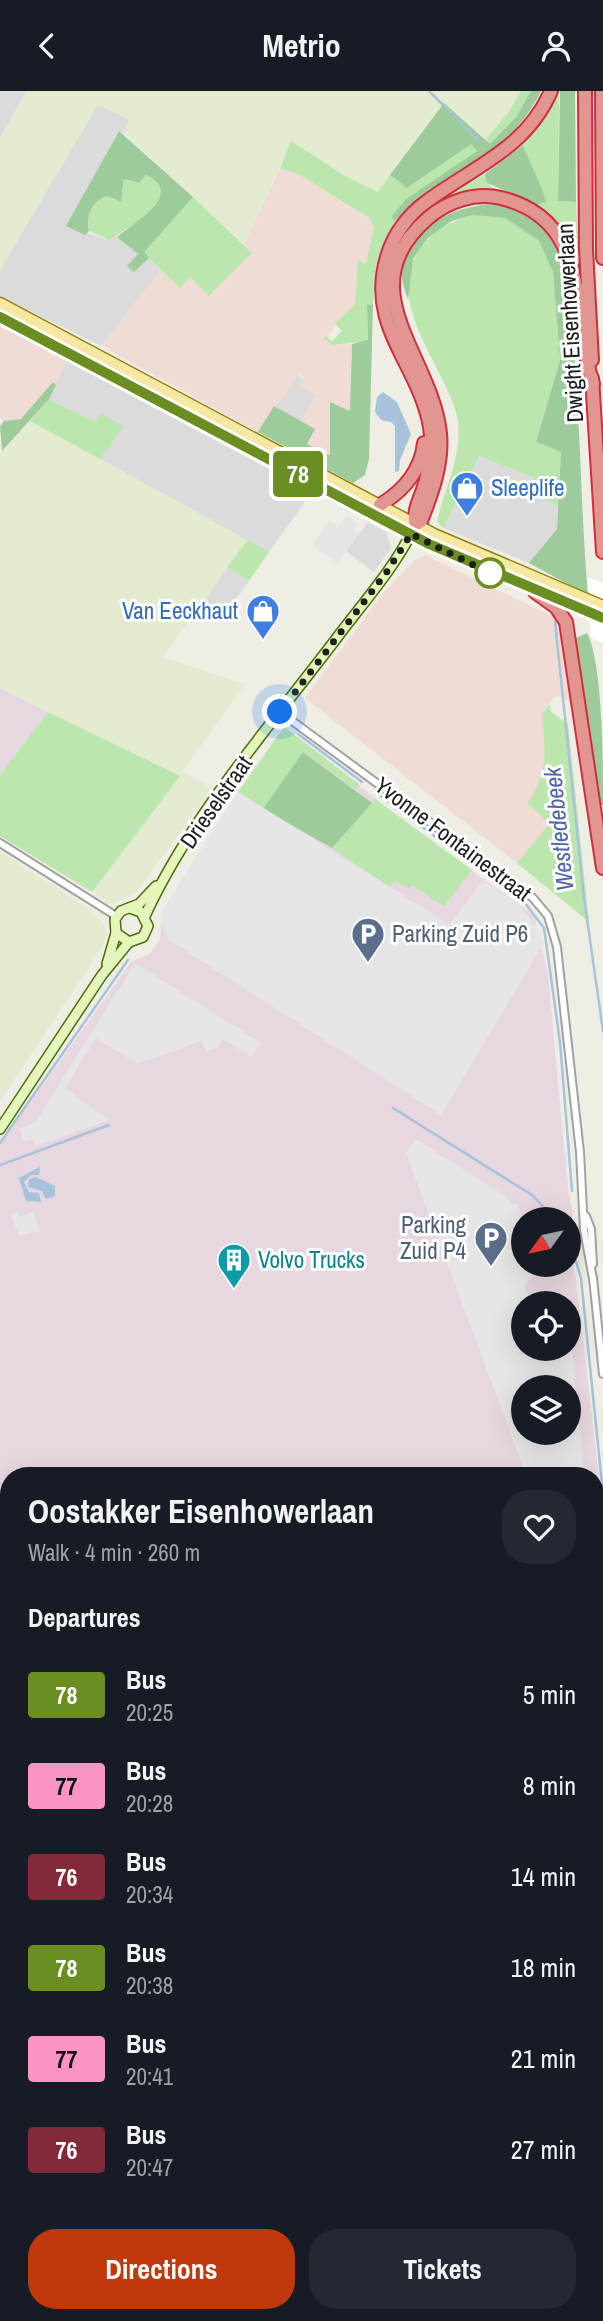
<!DOCTYPE html>
<meta charset="utf-8">
<style>
:root{--surface:#171b24;--page:#242831;--text:#f1f3f6;--muted:#9ea1a6;--accent:#c0390c}
body{margin:0;font-family:"Archivo Narrow",sans-serif;background:var(--page);color:var(--text);height:100vh;display:flex;flex-direction:column;font-size:26px;white-space:nowrap}
*{box-sizing:border-box;margin:0}
p{font-size:23px;color:var(--muted)}
.icon{flex:none;width:38px;height:38px;fill:none;stroke:currentColor;stroke-width:2;stroke-linecap:round;stroke-linejoin:round}
.map{position:relative;flex:1;overflow:hidden}
.side{position:absolute;left:0px;top:1376px;width:604px;height:856px;display:flex;flex-direction:column;background:var(--surface);border-radius:28px 28px 0 0;box-shadow:0 7px 28px #0002}
.side>*{flex:none}
.badge{padding:0 14px;border-radius:5px;font-size:24px;line-height:46px}
.needle{width:46px;rotate:237deg}
.buttons{position:absolute;left:511px;top:1116px;display:grid;gap:14px}
.buttons a{display:grid;place-items:center;width:70px;height:70px;border-radius:50%;background:var(--surface);box-shadow:0 7px 28px #0002;font-size:35px}
.you{position:absolute;width:35px;height:35px;margin:-18px;border:5px solid #fff;border-radius:50%;background:#1a73e8;box-shadow:0 0 0 10px #1a73e833}
.map>.badge{position:absolute;translate:-50% -50%;box-shadow:0 0 0 4px #fff}
h2{padding:0 28px;font-size:26px;line-height:63px}
.round{display:grid;place-items:center;flex:none;width:74px;height:74px;border-radius:28px;background:var(--page)}
.headline{display:flex;align-items:center;justify-content:space-between;height:119px;padding:0 28px}
h1{font-size:33px;font-weight:800;line-height:52px}
.cta{display:flex;gap:14px;margin-top:auto;padding:14px 28px}
.cta a{flex:1;height:80px;border-radius:28px;background:var(--accent);color:#fff;font-size:28px;font-weight:800;line-height:80px;text-align:center}
.cta a+a{background:var(--page);color:var(--text)}
ul{padding:0;list-style:none}
li{display:flex;align-items:center;gap:21px;height:91px;padding:0 28px}
li div{flex:1}
li b{display:block;font-size:26px}
li em{font-style:normal}
li .badge{min-width:77px;font-weight:700;text-align:center}
header{display:flex;justify-content:space-between;align-items:center;height:91px;padding:0 28px;background:var(--surface);font-size:32px;font-weight:800}
.map>svg:first-child{display:block}
.residential{fill:#dcdbdb}
.commercial{fill:#eedcd5}
.industrial{fill:#e7d7e0;fill-rule:evenodd}
.farmland{fill:#e3ecd1}
.grass{fill:#bbe6ad}
.forest{fill:#9ecb9c}
.parking{fill:#e6e6e6;fill-rule:evenodd}
.water{fill:#a7c2da}
.pier{fill:#fff}
.lines{fill:none;stroke-linecap:round;stroke-linejoin:round}
.stream{stroke:#a7c2da;stroke-width:2.5}
.street-casing{stroke:#a2a2a2;stroke-width:10}
.secondary-casing{stroke:#4b6f0b;stroke-width:12}
.primary-casing{stroke:#8f8409;stroke-width:13}
.highway-casing{stroke:#d02e3d;stroke-width:16}
.street{stroke:#fff;stroke-width:6}
.secondary{stroke:#e4f6bb;stroke-width:9}
.primary{stroke:#f6e7a2;stroke-width:10}
.highway{stroke:#e19691;stroke-width:12}
.line-casing{stroke:#fff;stroke-width:16}
.line{stroke:#6b8e23;stroke-width:10}
.walk{stroke:#1e1e1e;stroke-width:7;stroke-dasharray:0 12.6}
.stop-dot{fill:#fff;stroke:#6b8e23;stroke-width:3.5}
.labels{text-anchor:middle;stroke-width:6;stroke-linejoin:round;paint-order:stroke}
.street-label{font-size:23px;fill:#1e1e1e;stroke:#fff}
.shop-label{font-size:23px;fill:#366cbe;stroke:#fff;text-anchor:start}
.service-label{font-size:23px;fill:#4e5e75;stroke:#fff;text-anchor:start}
.culture-label{font-size:23px;fill:#0d838f;stroke:#fff;text-anchor:start}
.water-label{font-size:24px;font-style:italic;fill:#5066a8;stroke:#fff}
</style>
<header><svg class="icon" aria-label="back" viewBox="0 0 24 24"><path d="M15 5l-7 7 7 7"/></svg>Metrio<svg class="icon" aria-label="person" viewBox="0 0 24 24"><circle cx="12" cy="8" r="4"/><path d="M4 21q1-7 8-7t8 7"/></svg></header>
<div class="map">
<svg width="603" height="2230" viewBox="0 0 603 2230">
<rect width="100%" height="100%" fill="#eeeee5"/>
<g class="residential">
<path d="M0,0H27L0,47Z"/>
<path d="M98,13L130,28L124,42L118,41L67,135L108,149L114,144L117,146L138,163L134,181L149,167L161,179L101,255L0,205V179Z"/>
<path d="M66,269L312,401L269,461L100,368L123,335L96,331L49,308Z"/>
<path d="M298,283L316,304L301,331L274,315Z"/>
<path d="M478,365L534,387L530,400L558,415L557,438L529,472L443,437Z"/>
<path d="M368,431L386,441L391,457L374,481L346,460Z"/>
<path d="M227,476L249,490L222,528L202,513Z"/>
</g>
<g class="commercial">
<path d="M280,77L300,84L369,128L375,136L366,173L358,169L355,213L325,247L332,254L352,253L350,321L331,311L330,364L307,353L315,338L301,331L316,304L298,295L304,286L299,283L258,341L101,255L161,179L180,196L190,186L210,205L252,162L244,153Z"/>
<path d="M0,235L66,269L56,294L53,292L21,328L4,330L0,327Z"/>
<path d="M425,464L560,529L572,612L558,605L553,607L542,623L547,668L539,697L551,732L517,772L305,607L384,501L413,471Z"/>
</g>
<g class="industrial">
<path d="M0,597L48,621L0,684Z"/>
<path d="M286,637L419,742L534,824L548,884L568,1097L573,1124L569,1130L523,1129V1174H569V1156L576,1188L603,1421V2185L595,2198V1384H9V2102L0,2100V1054L131,871L150,863L160,848L162,826ZM523,1213H569V1258H523ZM523,1297H569V1342H523Z"/>
<path d="M34,2223H584L582,2230H35Z"/>
</g>
<g class="farmland">
<path d="M27,0H521L508,22L486,48L444,12L378,101L345,86L291,51L244,153L124,42L129,28L98,14L0,179V47Z"/>
<path d="M30,330L248,449L163,566L245,593L182,681L210,696L208,704L135,803L112,813L92,801L179,685L0,597V363Z"/>
<path d="M0,760L89,818L102,830L107,842L102,856L0,1010Z"/>
<path d="M0,2100L9,2102V2222L34,2223L35,2230H0Z"/>
</g>
<g class="grass">
<path d="M521,0H531L516,26L490,54L486,48L508,22Z"/>
<path d="M559,3L558,110L576,111L579,172L571,152L548,121L500,102L430,119L405,144L402,142L430,115L485,83L487,92L493,97L545,106L523,54L546,26Z"/>
<path d="M291,50L345,85L378,101L390,84L407,97L471,52L477,60L406,108L391,126L395,130L377,172L373,213L367,214L368,250L332,254L324,247L326,245L332,250L342,240L335,233L355,213L358,169L366,173L374,136L369,127L300,84L280,77Z"/>
<path d="M146,84L158,90L163,97L162,105L144,127L109,149L89,140C86,125 91,110 107,105L116,110L123,100L124,88L139,92Z"/>
<path d="M193,106L252,162L209,205L190,186L180,197L143,161Z"/>
<path d="M473,124L505,127L539,150L553,181L560,269L536,351L561,361L558,415L530,400L534,387L479,365L443,437L437,430C445,396 466,357 456,321C441,270 383,209 421,157C434,139 452,130 473,124Z"/>
<path d="M49,308L96,331L101,323L124,335L100,368L30,330Z"/>
<path d="M248,449L269,461L249,490L227,476Z"/>
<path d="M550,613L551,621L568,633L589,831L517,772L550,732L527,712C550,684 545,657 542,623Z"/>
<path d="M48,621L180,685L92,801L0,745V684Z"/>
<path d="M284,636L359,693L355,698L304,661L263,718L238,701Z"/>
<path d="M375,708L472,779L444,815L413,795L409,798L395,790L389,796L332,757Z"/>
</g>
<g class="forest">
<path d="M531,0H541C509,67 444,80 395,130L391,126L406,108L477,60L471,53L407,97L390,84L444,12L490,53L516,26Z"/>
<path d="M560,0H575L576,111L558,110Z"/>
<path d="M119,40L193,106L144,161L149,167L134,181L127,175L138,163L117,146C135,131 186,102 146,84L139,92L124,88L121,111L107,105C91,110 86,125 89,140L85,144L66,135Z"/>
<path d="M523,54L544,103L546,111L538,113L487,92L485,83Z"/>
<path d="M495,113C521,119 542,129 556,153C570,176 569,205 571,231C581,322 580,413 588,504L529,472L557,438L561,361L536,351L560,269L553,181L539,150L505,127L473,124L452,130L428,147L413,168L408,209C406,201 401,191 402,182C406,136 455,114 495,113Z"/>
<path d="M373,213L369,368L365,384L353,392L258,341L274,315L315,338L307,353L330,364V311L350,320L352,253L368,249L367,214Z"/>
<path d="M53,291L56,294L49,308L2,360L0,335L4,330L21,328Z"/>
<path d="M587,542C603,572 603,675 603,714H599L576,547Z"/>
<path d="M303,661L372,712L332,757L263,718Z"/>
</g>
<g class="parking">
<path d="M347,424L358,433L354,439L359,442L337,472L312,454L329,430L338,436Z"/>
<path d="M238,701L449,833L483,790L517,812L538,837L544,852L441,1024L169,849L161,830L163,818Z"/>
<path d="M135,872L261,952L251,966L223,948L217,957L206,961L202,950L138,973L96,947L65,997L109,1029L36,1055L33,1048L24,1051L20,1037L35,1032Z"/>
<path d="M416,1048L507,1106L511,1114L517,1112L523,1130V1174H533L535,1183L525,1194L530,1213H523V1245L519,1264L537,1258H569L571,1245L584,1384H526L406,1062ZM523,1297H569V1342H523Z"/>
<path d="M17,1121L19,1126L33,1121L40,1140L19,1145L11,1123Z"/>
<path d="M595,1454L603,1492V1537L595,1540Z"/>
<path d="M595,1615L603,1637V1687L600,1688L595,1675Z"/>
<path d="M535,2222L542,2224L545,2230H391L360,2223Z"/>
</g>
<g class="water">
<path d="M383,301L397,311L411,343L400,369L399,380L395,381V335L391,331L381,329L375,321L377,306Z"/>
<path d="M40,1076L39,1084H31L24,1091L29,1101L39,1102L41,1111L26,1110L19,1087Z"/>
<path d="M36,1086L55,1095V1105L46,1108L42,1100L28,1096L29,1088Z"/>
</g>
<path class="pier" d="M587,486L603,492V552L591,547Z"/>
<g class="lines">
<g class="stream">
<path d="M429,0L478,49"/>
<path d="M555,531L584,807L603,940"/>
<path d="M298,643L362,691"/>
<path d="M378,703L476,776"/>
<path d="M487,784L522,808L544,837L560,951L572,1100"/>
<path d="M393,1017L532,1104L556,1129"/>
<path d="M0,1052L128,869"/>
<path d="M0,1074L109,1034"/>
<path d="M569,1147L581,1187L603,1403"/>
<path d="M0,1784L9,1781"/>
<path d="M0,2056L9,2058"/>
<path d="M599,2197L603,2175"/>
<path d="M549,2222L551,2223"/>
<path d="M567,2226L575,2228"/>
</g>
<defs>
<g id="street">
<path d="M280,621L533,807L548,825L557,856L580,1061L584,1139L593,1188"/>
<path d="M0,752L116,825"/>
<path d="M586,1125L591,1138L593,1173"/>
<path d="M593,1187L603,1283"/>
</g>
<g id="secondary">
<path d="M130,817L141,821L148,835L143,846L129,851L116,842L115,828L121,820L139,813L156,795"/>
<path d="M145,825C191,725 269,636 336,548C362,513 393,479 413,439"/>
<path d="M107,873L116,842"/>
<path d="M0,1038L102,884L129,851"/>
</g>
<g id="primary">
<path d="M0,212L434,443L603,515"/>
<path d="M0,226L429,453L603,527"/>
</g>
<g id="highway">
<path d="M585,0L586,158L592,269"/>
<path d="M602,0L603,167"/>
<path d="M592,287L603,461"/>
<path d="M380,414C403,400 421,380 424,352"/>
<path d="M415,430C414,416 423,402 426,389C430,372 433,354 430,336C419,273 366,236 387,166C393,144 408,124 426,111C473,76 526,58 551,0"/>
<path d="M416,433L421,430C432,402 443,373 440,342C432,265 347,198 427,128C447,110 475,101 501,107C593,129 570,222 593,293"/>
<path d="M535,501L556,516L566,531L603,777"/>
</g>
</defs>
<use href="#street" class="street-casing"/>
<use href="#secondary" class="secondary-casing"/>
<use href="#primary" class="primary-casing"/>
<use href="#highway" class="highway-casing"/>
<use href="#street" class="street"/>
<use href="#secondary" class="secondary"/>
<use href="#primary" class="primary"/>
<use href="#highway" class="highway"/>
</g>
<g class="lines">
<defs>
<path id="line" d="M0,226L429,453L603,527"/>
</defs>
<use href="#line" class="line-casing"/>
<use href="#line" class="line"/>
<path class="walk" d="M280,621L386,482L411,443L490,482"/>
</g>
<defs>
<symbol id="shop-pin" viewBox="-11 -11 22 30"><path d="M0 17L-7.5 6A9.5 9.5 0 1 1 7.5 6Z" fill="#3f7fe0" stroke="#fff"/><path d="M-5-2.5h2.3a2.7 3.5 0 0 1 5.4 0H5L5.5 6h-11ZM-1.5-2.5h3a1.5 2.3 0 0 0-3 0Z" fill="#fff"/></symbol>
<symbol id="parking-pin" viewBox="-11 -11 22 30"><path d="M0 17L-7.5 6A9.5 9.5 0 1 1 7.5 6Z" fill="#5c6f8a" stroke="#fff"/><path d="M-3.5-5.5H1a3.5 3.5 0 0 1 0 7H-1V5.5H-3.5ZM-1-3.4V-.6H.8a1.4 1.4 0 0 0 0-2.8Z" fill="#fff"/></symbol>
<symbol id="building-pin" viewBox="-11 -11 22 30"><path d="M0 17L-7.5 6A9.5 9.5 0 1 1 7.5 6Z" fill="#0f9aa8" stroke="#fff"/><path d="M-4-6H4V6H1V3H-1V6H-4ZM-2.5-4.3h1.7v1.8h-1.7ZM.8-4.3h1.7v1.8H.8ZM-2.5-1h1.7V.8h-1.7ZM.8-1h1.7V.8H.8Z" fill="#fff"/></symbol>
</defs>
<g fill-rule="evenodd">
<use href="#shop-pin" x="448" y="378" width="38" height="52"/>
<use href="#shop-pin" x="244" y="501" width="38" height="52"/>
<use href="#parking-pin" x="349" y="824" width="38" height="52"/>
<use href="#parking-pin" x="472" y="1128" width="38" height="52"/>
<use href="#building-pin" x="215" y="1150" width="38" height="52"/>
</g>
<circle class="stop-dot" cx="490" cy="482" r="14"/>
<g class="labels">
<g class="street-label">
<text transform="translate(570 232) rotate(-93)" y="8">Dwight Eisenhowerlaan</text>
<text transform="translate(216 711) rotate(-55)" y="8">Drieselstraat</text>
<text transform="translate(453 748) rotate(37)" y="8">Yvonne Fontainestraat</text>
</g>
<g class="shop-label">
<text x="491" y="405">Sleeplife</text>
<text x="238" y="528" text-anchor="end">Van Eeckhaut</text>
</g>
<g class="service-label">
<text x="392" y="851">Parking Zuid P6</text>
<text x="466" y="1142" text-anchor="end">Parking<tspan x="466" dy="26">Zuid P4</tspan></text>
</g>
<g class="culture-label">
<text x="258" y="1177">Volvo Trucks</text>
</g>
<g class="water-label">
<text transform="translate(559 738) rotate(-96)" y="8">Westledebeek</text>
</g>
</g>
</svg>
<div class="buttons">
<a><svg class="needle" viewBox="-14 -14 28 28"><path d="M0-13l5 13h-10z" fill="#e53935"/><path d="M0 13l5-13h-10z" fill="#9ea1a6"/></svg></a>
<a><svg class="icon" aria-label="locate" viewBox="0 0 24 24"><circle cx="12" cy="12" r="6"/><path d="M12 2v4M12 18v4M2 12h4M18 12h4"/></svg></a>
<a><svg class="icon" aria-label="layers" viewBox="0 0 24 24"><path d="M12 4l9 5-9 5-9-5zM3 14l9 5 9-5"/></svg></a>
</div>
<div class="you" style="left:280px;top:621px"></div>
<b class="badge" style="left:298px;top:383px;background:#6b8e23;color:#fff">78</b>
<section class="side">
<div class="headline"><div><h1>Oostakker Eisenhowerlaan</h1><p>Walk · 4 min · 260 m</p></div><a class="round"><svg class="icon" aria-label="heart" viewBox="0 0 24 24"><path d="M12 20l-8-8c-3-5 5-10 8-4 3-6 11-1 8 4z"/></svg></a></div>
<h2>Departures</h2>
<ul>
<li><span class="badge" style="background:#6b8e23;color:#fff">78</span><div><b>Bus</b><p>20:25</p></div><em>5 min</em></li>
<li><span class="badge" style="background:#fc95c5;color:#111">77</span><div><b>Bus</b><p>20:28</p></div><em>8 min</em></li>
<li><span class="badge" style="background:#822a3a;color:#fff">76</span><div><b>Bus</b><p>20:34</p></div><em>14 min</em></li>
<li><span class="badge" style="background:#6b8e23;color:#fff">78</span><div><b>Bus</b><p>20:38</p></div><em>18 min</em></li>
<li><span class="badge" style="background:#fc95c5;color:#111">77</span><div><b>Bus</b><p>20:41</p></div><em>21 min</em></li>
<li><span class="badge" style="background:#822a3a;color:#fff">76</span><div><b>Bus</b><p>20:47</p></div><em>27 min</em></li>
</ul>
<div class="cta"><a>Directions</a><a>Tickets</a></div>
</section>
</div>
